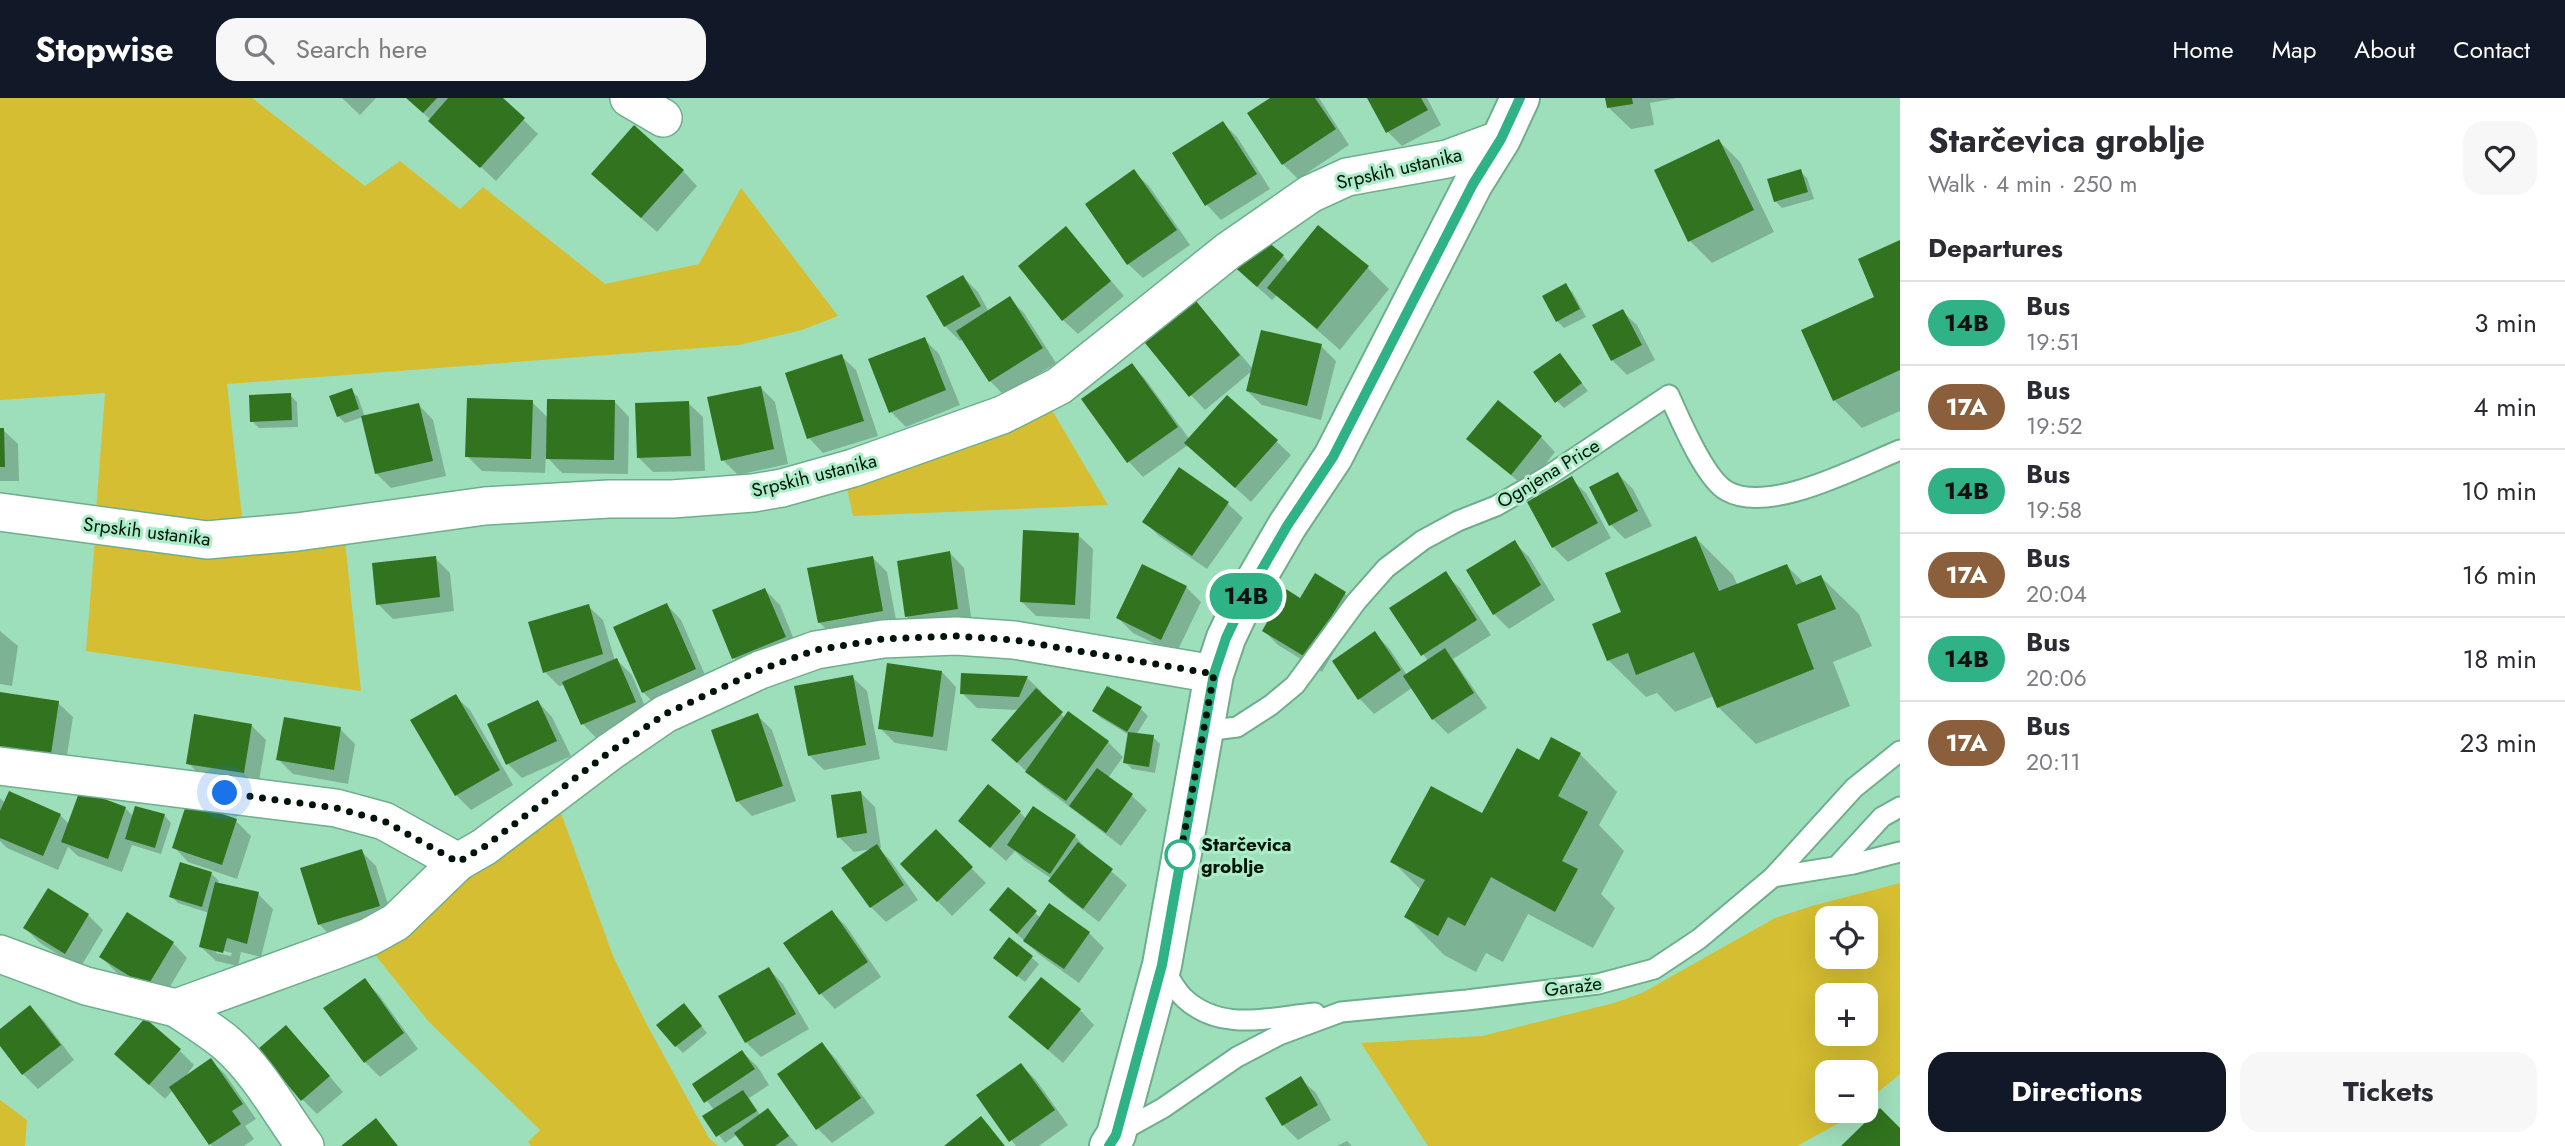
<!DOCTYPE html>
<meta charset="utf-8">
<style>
:root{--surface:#fff;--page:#f7f7f7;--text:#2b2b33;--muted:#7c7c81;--line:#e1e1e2;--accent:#111827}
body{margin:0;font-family:Jost,sans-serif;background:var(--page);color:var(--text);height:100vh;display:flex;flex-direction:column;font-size:26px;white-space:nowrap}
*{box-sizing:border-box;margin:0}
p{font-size:23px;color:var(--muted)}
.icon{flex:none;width:38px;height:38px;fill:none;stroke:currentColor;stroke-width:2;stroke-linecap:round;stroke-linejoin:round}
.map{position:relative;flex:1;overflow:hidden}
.sheet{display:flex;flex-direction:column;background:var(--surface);width:665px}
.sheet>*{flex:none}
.badge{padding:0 14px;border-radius:23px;font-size:24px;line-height:46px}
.tools{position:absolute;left:1815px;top:808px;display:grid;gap:14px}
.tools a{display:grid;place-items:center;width:63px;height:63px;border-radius:14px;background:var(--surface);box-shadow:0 7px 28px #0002;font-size:35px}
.you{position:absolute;width:35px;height:35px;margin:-18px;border:5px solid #fff;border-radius:50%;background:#1a73e8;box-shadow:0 0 0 10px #1a73e833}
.map>.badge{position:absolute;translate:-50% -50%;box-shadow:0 0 0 4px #fff}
h2{padding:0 28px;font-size:26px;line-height:63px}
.round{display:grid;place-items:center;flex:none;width:74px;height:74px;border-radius:21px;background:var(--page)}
.headline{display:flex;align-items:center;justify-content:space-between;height:119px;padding:0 28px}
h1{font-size:33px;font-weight:700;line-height:52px}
.button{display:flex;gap:14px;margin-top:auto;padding:14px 28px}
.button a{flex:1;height:80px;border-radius:21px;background:var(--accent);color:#fff;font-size:28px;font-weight:700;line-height:80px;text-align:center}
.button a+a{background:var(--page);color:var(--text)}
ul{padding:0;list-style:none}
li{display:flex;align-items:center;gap:21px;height:84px;padding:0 28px;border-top:2px solid var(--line)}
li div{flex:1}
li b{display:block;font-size:26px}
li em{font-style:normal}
li .badge{min-width:77px;font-weight:700;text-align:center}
header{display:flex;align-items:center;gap:42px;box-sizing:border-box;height:98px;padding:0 35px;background:var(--accent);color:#fff}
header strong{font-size:33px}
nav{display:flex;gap:38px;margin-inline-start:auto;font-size:24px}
.search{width:490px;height:63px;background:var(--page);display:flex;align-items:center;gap:18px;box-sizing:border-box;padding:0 24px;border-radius:21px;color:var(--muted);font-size:26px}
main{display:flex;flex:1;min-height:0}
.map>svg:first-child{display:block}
.green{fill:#d5be31;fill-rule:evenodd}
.shadow{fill:#0003;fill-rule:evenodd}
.building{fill:#31731f}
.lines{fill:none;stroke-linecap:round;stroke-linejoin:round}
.service-casing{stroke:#6fae8c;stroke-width:23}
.minor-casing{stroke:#6fae8c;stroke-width:40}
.tertiary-casing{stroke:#6fae8c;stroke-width:42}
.service{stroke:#fff;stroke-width:19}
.minor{stroke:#fff;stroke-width:37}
.tertiary{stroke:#fff;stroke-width:38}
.line-casing{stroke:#fff;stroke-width:16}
.line{stroke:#2eb286;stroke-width:10}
.walk{stroke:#001408;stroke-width:7;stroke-dasharray:0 12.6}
.stop-dot{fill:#fff;stroke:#2eb286;stroke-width:3.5}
.labels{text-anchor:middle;stroke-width:6;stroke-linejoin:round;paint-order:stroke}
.street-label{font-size:19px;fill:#001408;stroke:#abedc8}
.stop-label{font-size:19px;font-weight:bold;fill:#001408;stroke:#abedc8;text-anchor:start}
</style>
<header>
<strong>Stopwise</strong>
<div class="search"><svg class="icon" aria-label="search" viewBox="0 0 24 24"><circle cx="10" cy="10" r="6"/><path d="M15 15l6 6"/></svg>Search here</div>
<nav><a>Home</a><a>Map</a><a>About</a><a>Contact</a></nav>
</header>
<main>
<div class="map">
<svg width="1900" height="1048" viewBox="0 0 1900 1048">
<rect width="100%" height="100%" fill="#9edfbb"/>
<g class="green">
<path d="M0,0H252L365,88L400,63L460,111L483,89L605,186L699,166L741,90L838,218L802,232L739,247L227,286L243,428L96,414L105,295L0,302Z"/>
<path d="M1050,309L1108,407L853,418L846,386Z"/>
<path d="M95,441L202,460L345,443L361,593L86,553Z"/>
<path d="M557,704L613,858L645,923L709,1040L718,1048H531L528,1044L540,1032L429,924L372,853Z"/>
<path d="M1900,785V976L1866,1004V975H1827V1013H1854L1839,1025L1797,1048H1428L1361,945L1482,938L1614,905L1642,895L1775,820L1812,808ZM1827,821H1866V859H1827ZM1827,898H1866V936H1827Z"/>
<path d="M0,1002L27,1022L25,1048H0Z"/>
</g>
<g class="shadow">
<path d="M342,0H376L360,17Z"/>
<path d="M407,0H501L538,36L496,83Z"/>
<path d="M1274,0H1319L1349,47L1298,81L1283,66Z"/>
<path d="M1369,0H1427L1441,27L1402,48L1388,34Z"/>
<path d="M1607,0H1677L1650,5L1654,27L1631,31L1609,10Z"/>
<path d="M1223,25L1237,39L1270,91L1221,122L1207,107L1174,55Z"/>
<path d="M1719,43L1740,64L1774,134L1712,165L1690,143Z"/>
<path d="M683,73L697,88L657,134L608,91Z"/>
<path d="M1800,73L1807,80L1814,101L1782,110L1775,103Z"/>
<path d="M1134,74L1149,88L1190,147L1143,180L1128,166Z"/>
<path d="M1066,130L1124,198L1078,236L1063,222Z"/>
<path d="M1900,144V313L1862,330L1834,302Z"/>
<path d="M1283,158L1289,165L1367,169L1389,191L1340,252L1277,197L1272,202L1247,180Z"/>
<path d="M963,179L978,194L989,214L1009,200L1024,215L1056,265L1005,298L990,283L963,241L960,243L945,228Z"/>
<path d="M1566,188L1573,195L1586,219L1564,230L1557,223Z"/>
<path d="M1192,200L1253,271L1321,248L1336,263L1321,322L1262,307L1247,293L1252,273L1205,312L1191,297Z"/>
<path d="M1622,213L1637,227L1655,262L1627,277L1612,262Z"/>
<path d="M924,241L939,256L960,307L906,329L891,314Z"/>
<path d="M1560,257L1588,293L1564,310L1557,303Z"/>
<path d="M841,258L856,272L878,338L823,355L809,340L787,276Z"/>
<path d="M1132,267L1146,282L1190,342L1276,343L1291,357L1251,404L1188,347L1143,379L1129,364L1084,302Z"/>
<path d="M760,289L775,304L788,366L738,377L723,362Z"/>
<path d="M351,292L358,299L365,319L419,307L433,322L446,378L391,390L376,375L363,319L345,325L338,318Z"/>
<path d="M290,297L297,304L298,329L259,330L252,323Z"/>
<path d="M532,304L548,320L615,304L629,319L628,376L562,375L546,358L545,375L482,373L467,358Z"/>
<path d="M688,305L703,319L705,373L653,374L639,360Z"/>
<path d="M0,332H3L18,346L19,383H0Z"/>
<path d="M1541,339L1555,354L1526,390L1469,341Z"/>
<path d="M1618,376L1633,391L1652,428L1625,441L1611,427Z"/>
<path d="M1571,381L1586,395L1611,440L1568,464L1553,449Z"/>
<path d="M1228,406L1243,420L1207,471L1159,438L1144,423Z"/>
<path d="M1078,437L1093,451L1090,521L1036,518L1021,503Z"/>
<path d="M1696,440L1733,477L1738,488L1787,468L1804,485L1821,479L1859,516L1872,548L1833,564L1850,608L1756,646L1718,609L1714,598L1675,614L1657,595L1646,599L1608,562L1624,515Z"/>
<path d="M1515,445L1529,459L1555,502L1509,531L1494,516Z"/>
<path d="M950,455L964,470L972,525L921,533L906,518Z"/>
<path d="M435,460L450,475L454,513L393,521L378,506Z"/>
<path d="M873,460L887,474L897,527L834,539L819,524Z"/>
<path d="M1445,476L1460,490L1491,537L1453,561L1487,610L1448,636L1433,621L1412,590L1374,616L1360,601L1374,535L1389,550L1407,577L1428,563L1392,511Z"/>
<path d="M1316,478L1345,496L1360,510L1322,574L1278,547L1264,533L1301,502Z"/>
<path d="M1186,489L1201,504L1176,556L1133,535L1118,520Z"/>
<path d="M765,492L780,507L799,554L748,575L734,560Z"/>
<path d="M667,507L681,522L709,586L658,609L643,594Z"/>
<path d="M588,508L603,522L615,563L617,562L632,577L649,618L597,641L583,626L565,587L559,588L545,574Z"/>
<path d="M0,533L18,548L12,588L0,586Z"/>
<path d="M942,574L956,589L947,653L895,645L880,630Z"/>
<path d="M852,579L867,593L880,661L824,672L810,658Z"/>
<path d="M1027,580L1042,594L1041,597L1065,620L1108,644L1123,659L1108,680L1132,698L1147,712L1121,748L1042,688L1008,656L1019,612L977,610L962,595Z"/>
<path d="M455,598L470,612L513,687L471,712L456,697Z"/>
<path d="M538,604L552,619L571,658L522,680L508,666Z"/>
<path d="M0,605H58L73,619L65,670L0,652Z"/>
<path d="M1141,611L1148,618L1136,637L1153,639L1160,646L1155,675L1132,671L1125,664L1129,637L1101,620L1094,613Z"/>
<path d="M758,618L772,632L796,703L752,718L737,703Z"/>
<path d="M251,627L266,642L258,689L203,680L188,665Z"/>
<path d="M340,631L355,646L348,686L293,676L278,661Z"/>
<path d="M1580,656L1617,694L1599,727L1624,753L1601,796L1615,810L1593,850L1528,816L1503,864L1486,855L1476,874L1444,857L1407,819L1421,792L1392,763L1483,718Z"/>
<path d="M860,694L875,709L881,750H878L891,763L918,802L886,824L871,809L844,770L872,751L854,754L839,739Z"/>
<path d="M0,700L5,705L60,717L69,726L125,710L133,718L164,717L171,725L161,756L132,747L122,774L78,758L68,749L58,772L7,750L0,743Z"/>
<path d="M188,706L236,723L251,738L237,781L188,764L174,749Z"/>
<path d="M1020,714L1026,721L1075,738L1089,754L1127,787L1099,824L1065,798L1050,783L1052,781L1024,762L1015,753L1006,763L960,723Z"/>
<path d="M936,734L986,785L952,818L902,766Z"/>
<path d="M361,753L376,768L393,822L334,841L319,826Z"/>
<path d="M212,776L219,783L217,786L258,796L273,811L261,859L241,854L238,868L216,863L201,849L209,815L178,805L171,798ZM216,851L232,855L231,858L216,855Z"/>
<path d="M48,793L88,817L103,832L80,870L40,845L25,830Z"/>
<path d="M1050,807L1089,835L1104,850L1079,885L1040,857L998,819L1035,815L1041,820Z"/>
<path d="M832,814L846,828L881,879L835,911L821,896L786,845Z"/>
<path d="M1010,841L1039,866L1025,884L1002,867Z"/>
<path d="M173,845L187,860L162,902L116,874L101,859Z"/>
<path d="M769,871L783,886L809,931L761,959L746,944Z"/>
<path d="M364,882L379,897L418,951L380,979L365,964Z"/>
<path d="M30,909L45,924L74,962L38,991L23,976L0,945V933Z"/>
<path d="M1080,912L1094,927L1063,965L1010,919Z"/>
<path d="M690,914L707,935L683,955L676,948Z"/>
<path d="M300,944L343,994L317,1016L303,1002Z"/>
<path d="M822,946L836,961L875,1015L832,1045L818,1031Z"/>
<path d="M179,952L194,967L185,979L210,962L225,976L256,1021L245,1028L254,1041L244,1048H212L173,992L165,1001L116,956Z"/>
<path d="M742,954L757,968L769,987L749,1000L761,1018L768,1012L798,1048H746L738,1036L725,1045L705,1019L714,1012L694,986Z"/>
<path d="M1021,967L1036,982L1068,1027L1039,1048H1016L979,998Z"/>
<path d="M1301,981L1316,995L1331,1022L1298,1042L1283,1027Z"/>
<path d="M1347,1043L1352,1048H1337Z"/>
</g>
<g class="building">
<path d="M406,0H437L423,15Z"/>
<path d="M448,0H503L525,20L480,70L428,23Z"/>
<path d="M1270,0H1315L1336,31L1282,67L1247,15Z"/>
<path d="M1367,0H1421L1428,12L1386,35Z"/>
<path d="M1605,0H1632L1633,6L1607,10Z"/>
<path d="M1223,23L1257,76L1205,108L1172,55Z"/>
<path d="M634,27L684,72L641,120L591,76Z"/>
<path d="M1719,41L1754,112L1688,144L1654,72Z"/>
<path d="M1134,71L1177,132L1127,167L1085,106Z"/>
<path d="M1801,71L1808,94L1774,104L1767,81Z"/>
<path d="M1318,127L1369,168L1317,231L1267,190Z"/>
<path d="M1066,128L1111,183L1062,223L1018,168Z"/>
<path d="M1256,134L1284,157L1257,189L1230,165Z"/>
<path d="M1900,142V272L1833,303L1801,232L1874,199L1858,161Z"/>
<path d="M963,177L981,208L944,229L926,198Z"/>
<path d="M1566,185L1580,211L1556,224L1542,198Z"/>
<path d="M1010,198L1043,250L989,284L956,233Z"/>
<path d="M1192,198L1240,257L1189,299L1141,240Z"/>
<path d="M1623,211L1642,247L1611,263L1592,227Z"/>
<path d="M1261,232L1322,246L1307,308L1246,293Z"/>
<path d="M925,239L946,292L889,315L868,261Z"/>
<path d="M1560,255L1582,285L1555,305L1533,274Z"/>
<path d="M842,256L864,323L807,341L785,275Z"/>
<path d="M1132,265L1178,329L1127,365L1081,301Z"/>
<path d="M761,288L774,351L721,363L707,299Z"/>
<path d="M352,290L359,311L337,319L329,298Z"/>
<path d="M291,295L292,322L250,324L249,297Z"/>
<path d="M1227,297L1278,342L1235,390L1184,345Z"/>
<path d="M467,300L533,302L531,361L465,359Z"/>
<path d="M547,301L615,302L614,362L546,361Z"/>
<path d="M1498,302L1542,338L1511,377L1466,341Z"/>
<path d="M689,303L691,358L637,360L635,305Z"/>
<path d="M419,305L433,363L375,376L361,318Z"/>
<path d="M0,330H4L5,369H0Z"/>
<path d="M1179,369L1229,404L1192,458L1142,424Z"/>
<path d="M1618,374L1638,413L1609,428L1589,389Z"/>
<path d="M1572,378L1598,425L1552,450L1527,404Z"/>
<path d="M1023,432L1079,435L1075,507L1020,504Z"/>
<path d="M1696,438L1719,493L1787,466L1796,487L1821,477L1836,511L1797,526L1814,571L1717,610L1694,554L1636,577L1628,555L1607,563L1592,526L1621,514L1605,475Z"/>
<path d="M1515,442L1541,487L1493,517L1466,472Z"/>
<path d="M950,453L958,511L905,519L897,463Z"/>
<path d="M436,458L440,499L376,507L372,465Z"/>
<path d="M873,458L883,513L818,525L807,470Z"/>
<path d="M1142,466L1187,488L1161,542L1116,520Z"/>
<path d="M1446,473L1477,522L1421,558L1389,510Z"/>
<path d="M1315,475L1346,494L1307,560L1262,533L1286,491L1300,500Z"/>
<path d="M765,490L786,539L732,561L712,512Z"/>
<path d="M667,505L696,571L642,595L613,529Z"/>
<path d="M589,506L603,556L543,575L528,524Z"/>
<path d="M1375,533L1401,572L1358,602L1332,563Z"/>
<path d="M1445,550L1474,595L1432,622L1403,578Z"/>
<path d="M617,560L636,604L581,627L562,584Z"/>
<path d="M887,565L942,573L933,639L878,631Z"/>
<path d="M961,575L1028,578L1019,599L960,596Z"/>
<path d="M853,577L866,647L808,658L794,588Z"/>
<path d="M1107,588L1142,609L1127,634L1092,613Z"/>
<path d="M1036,590L1063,614L1017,665L991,642Z"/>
<path d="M0,594L59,603L51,656L0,648Z"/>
<path d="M456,596L500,672L455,698L410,622Z"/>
<path d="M538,602L557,643L506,667L487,626Z"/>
<path d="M1068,613L1109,643L1066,703L1025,674Z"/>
<path d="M758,615L783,688L736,704L711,632Z"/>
<path d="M194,616L252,626L244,675L186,666Z"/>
<path d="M284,619L341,629L334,672L276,662Z"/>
<path d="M1128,634L1154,637L1149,669L1123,665Z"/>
<path d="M1551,639L1581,655L1558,698L1588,714L1562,763L1578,771L1555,814L1491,779L1465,828L1448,819L1438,838L1404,819L1425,782L1390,764L1431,688L1482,715L1517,650L1539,662Z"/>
<path d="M1097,670L1133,696L1106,735L1069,708Z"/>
<path d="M988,686L1021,713L990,750L958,723Z"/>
<path d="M80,692L126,709L108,761L61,744Z"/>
<path d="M9,693L61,716L43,758L0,740V713Z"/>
<path d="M861,693L867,735L837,740L831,697Z"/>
<path d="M187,704L237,721L222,767L172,750Z"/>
<path d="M135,708L165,716L155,750L125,741Z"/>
<path d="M1033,708L1076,737L1050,776L1007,747Z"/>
<path d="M936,731L973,769L937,804L900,766Z"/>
<path d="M1078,744L1113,771L1083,811L1048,783Z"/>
<path d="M877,746L904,787L870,810L841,770Z"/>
<path d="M362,751L380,808L318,827L300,770Z"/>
<path d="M180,764L212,774L202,809L169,799Z"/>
<path d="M215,784L259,794L247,846L227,840L223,855L199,849Z"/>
<path d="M1008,789L1037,813L1017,836L989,812Z"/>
<path d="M48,790L89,816L65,856L23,830Z"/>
<path d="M1049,805L1090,834L1064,871L1023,843Z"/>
<path d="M832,812L868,864L819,897L783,845Z"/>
<path d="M127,814L174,844L147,889L99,859Z"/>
<path d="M1009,839L1033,858L1017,879L993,860Z"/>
<path d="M769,869L796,916L745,945L718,898Z"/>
<path d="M1041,879L1081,911L1048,952L1008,919Z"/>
<path d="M365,880L404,935L364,965L323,910Z"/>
<path d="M684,905L702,928L675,949L656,927Z"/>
<path d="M30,907L61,947L22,977L0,948V931Z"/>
<path d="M145,920L181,951L149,987L114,956Z"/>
<path d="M286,927L330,978L301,1003L258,951Z"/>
<path d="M822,944L861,1000L816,1032L777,976Z"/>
<path d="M742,952L755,971L704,1005L692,986Z"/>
<path d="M211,960L243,1006L232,1013L241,1026L209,1047L169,989Z"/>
<path d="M1021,965L1055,1012L1009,1044L976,997Z"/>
<path d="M1301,978L1318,1007L1282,1028L1265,1000Z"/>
<path d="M743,992L757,1013L716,1039L702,1018Z"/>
<path d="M768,1010L789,1038L775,1048H744L734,1035Z"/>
<path d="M1880,1010L1900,1030V1048H1841Z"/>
<path d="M981,1018L1005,1048H944Z"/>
<path d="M376,1020L398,1048H341Z"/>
</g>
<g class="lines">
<defs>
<g id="service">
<path d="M1205,633L1237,629L1271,607L1295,587L1356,504L1386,470L1423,442L1458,423L1496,408L1548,378L1669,297C1680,321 1705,381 1727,393C1769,417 1858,369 1900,352"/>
<path d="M1837,768L1882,719L1900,709"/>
<path d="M1773,779L1853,766L1900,754"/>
<path d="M1162,868C1169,878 1175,892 1184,900C1221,935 1270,919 1315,915"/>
<path d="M1118,1035L1163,1010L1237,959L1279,937L1341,914L1467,902L1598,886L1654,871L1699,841L1773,779L1854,690L1900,653"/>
</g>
<g id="minor">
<path d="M629,0L663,20"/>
<path d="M0,414L207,442L297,434L485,408L609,401H672L753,395L782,390L853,370L1002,317L1059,288L1228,153L1310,96L1347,79L1447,61L1501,41"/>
<path d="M0,668L336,710L384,723L458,764"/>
<path d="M0,856L86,888L176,910L338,851L369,839L396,824L458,764L484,749L611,653L665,616L760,572L816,552L883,541L956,538L1014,542L1214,576"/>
<path d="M176,910C193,921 210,932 225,944C258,972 280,1014 305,1048"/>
</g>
<path id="tertiary" d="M1109,1048L1116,1037L1162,867L1214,576L1226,540L1243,504L1287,428L1333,359L1473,86L1501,41L1520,0"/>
</defs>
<use href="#service" class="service-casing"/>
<use href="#minor" class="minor-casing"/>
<use href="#tertiary" class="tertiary-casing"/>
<use href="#service" class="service"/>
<use href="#minor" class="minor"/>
<use href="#tertiary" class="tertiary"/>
</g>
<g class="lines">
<defs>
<path id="line" d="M1109,1048L1116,1037L1162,867L1214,576L1226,540L1243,504L1287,428L1333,359L1473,86L1501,41L1520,0"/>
</defs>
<use href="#line" class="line-casing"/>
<use href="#line" class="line"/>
<path class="walk" d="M225,695L336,710L384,723L458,764L484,749L611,653L665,616L760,572L816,552L883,541L956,538L1014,542L1214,576L1179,764L1180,757"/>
</g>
<circle class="stop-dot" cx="1180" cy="757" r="14"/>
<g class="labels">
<g class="street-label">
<text transform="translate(1399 70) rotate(-13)" y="7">Srpskih ustanika</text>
<text transform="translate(1548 375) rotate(-31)" y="7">Ognjena Price</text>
<text transform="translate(814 377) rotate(-14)" y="7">Srpskih ustanika</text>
<text transform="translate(147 433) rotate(7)" y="7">Srpskih ustanika</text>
<text transform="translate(1573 888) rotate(-7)" y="7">Garaže</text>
</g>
<g class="stop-label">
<text x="1201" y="753">Starčevica<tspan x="1201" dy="22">groblje</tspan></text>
</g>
</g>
</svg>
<div class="tools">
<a><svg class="icon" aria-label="locate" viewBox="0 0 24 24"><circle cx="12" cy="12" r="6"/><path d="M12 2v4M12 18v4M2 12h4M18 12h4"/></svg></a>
<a>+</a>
<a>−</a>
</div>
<div class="you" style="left:225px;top:695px"></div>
<b class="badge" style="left:1246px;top:498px;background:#2eb286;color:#111">14B</b>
</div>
<section class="sheet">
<div class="headline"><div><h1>Starčevica groblje</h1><p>Walk · 4 min · 250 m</p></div><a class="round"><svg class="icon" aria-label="heart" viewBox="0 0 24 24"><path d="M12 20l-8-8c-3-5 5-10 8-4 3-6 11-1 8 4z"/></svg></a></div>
<h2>Departures</h2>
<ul>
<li><span class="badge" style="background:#2eb286;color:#111">14B</span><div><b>Bus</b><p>19:51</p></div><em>3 min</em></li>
<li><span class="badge" style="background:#8b5e3c;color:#fff">17A</span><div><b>Bus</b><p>19:52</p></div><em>4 min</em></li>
<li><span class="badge" style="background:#2eb286;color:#111">14B</span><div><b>Bus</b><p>19:58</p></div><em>10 min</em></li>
<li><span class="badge" style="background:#8b5e3c;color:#fff">17A</span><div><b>Bus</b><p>20:04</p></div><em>16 min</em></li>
<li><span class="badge" style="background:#2eb286;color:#111">14B</span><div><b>Bus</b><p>20:06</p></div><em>18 min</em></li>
<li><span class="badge" style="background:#8b5e3c;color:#fff">17A</span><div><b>Bus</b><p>20:11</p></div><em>23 min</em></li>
</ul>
<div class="button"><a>Directions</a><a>Tickets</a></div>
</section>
</main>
